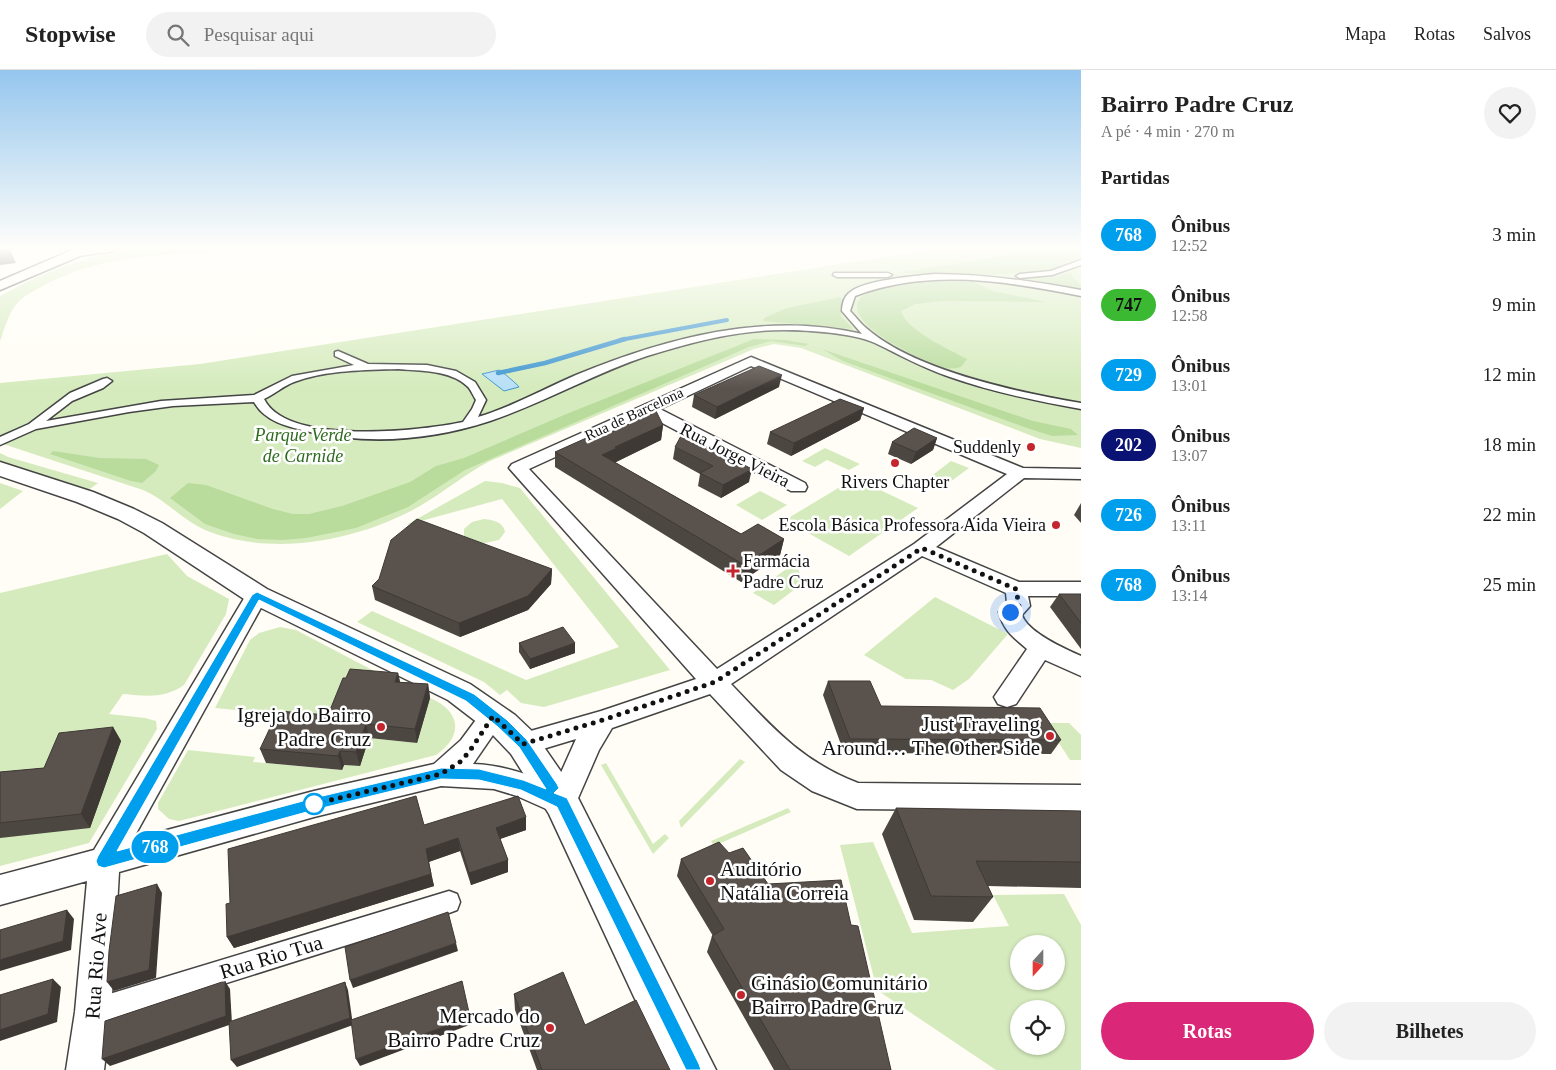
<!DOCTYPE html>
<html lang="pt">
<meta charset="utf-8">
<style>
:root{--surface:#fff;--page:#f2f2f2;--text:#222;--muted:#767676;--line:#e0e0e0;--accent:#db2777}
body{margin:0;font-family:"Times New Roman",serif;background:var(--page);color:var(--text);height:100vh;display:flex;flex-direction:column;font-size:19px;white-space:nowrap}
*{box-sizing:border-box;margin:0}
p{font-size:16px;color:var(--muted)}
.icon{flex:none;width:28px;height:28px;fill:none;stroke:currentColor;stroke-width:2;stroke-linecap:round;stroke-linejoin:round}
.map{position:relative;flex:1;overflow:hidden}
.drawer{display:flex;flex-direction:column;background:var(--surface);width:475px}
.drawer>*{flex:none}
.badge{padding:0 10px;border-radius:16px;font-size:18px;line-height:32px}
.needle{width:32px;rotate:201deg}
.fabs{position:absolute;left:1010px;top:865px;display:grid;gap:10px}
.fabs a{display:grid;place-items:center;width:55px;height:55px;border-radius:50%;background:var(--surface);box-shadow:0 1px 4px #0004;font-size:25px}
.you{position:absolute;width:25px;height:25px;margin:-12px;border:4px solid #fff;border-radius:50%;background:#1a73e8;box-shadow:0 0 0 8px #1a73e833}
.map>.badge{position:absolute;translate:-50% -50%;box-shadow:0 0 0 2px #fff}
h2{padding:0 20px;font-size:19px;line-height:45px}
.round{display:grid;place-items:center;flex:none;width:52px;height:52px;border-radius:26px;background:var(--page)}
.headline{display:flex;align-items:center;justify-content:space-between;height:85px;padding:0 20px}
h1{font-size:24px;font-weight:600;line-height:38px}
.button{display:flex;gap:10px;margin-top:auto;padding:10px 20px}
.button a{flex:1;height:58px;border-radius:30px;background:var(--accent);color:#fff;font-size:20px;font-weight:600;line-height:58px;text-align:center}
.button a+a{background:var(--page);color:var(--text)}
ul{padding:0;list-style:none}
li{display:flex;align-items:center;gap:15px;height:70px;padding:0 20px}
li div{flex:1}
li b{display:block;font-size:19px}
li em{font-style:normal}
li .badge{min-width:55px;font-weight:700;text-align:center}
header{display:flex;align-items:center;gap:30px;box-sizing:border-box;height:70px;padding:0 25px;background:var(--surface);border-bottom:1px solid var(--line)}
header strong{font-size:24px}
nav{display:flex;gap:28px;margin-inline-start:auto;font-size:18px}
.search{width:350px;height:45px;background:var(--page);display:flex;align-items:center;gap:12px;box-sizing:border-box;padding:0 18px;border-radius:28px;color:var(--muted);font-size:19px}
main{display:flex;flex:1;min-height:0}
.map>svg:first-child{display:block}
.green{fill:#d5ebbd;fill-rule:evenodd}
.forest{fill:#b9dc9c}
.water{fill:#b9e0f7;stroke:#3f96cf}
.lines{fill:none;stroke-linecap:round;stroke-linejoin:round}
.stream-far1{stroke:#3f96cf;stroke-width:4}
.stream{stroke:#3f96cf;stroke-width:4.5}
.pedestrian-casing{stroke:#444;stroke-width:3}
.minor-casing{stroke:#444;stroke-width:3}
.tertiary-casing{stroke:#444;stroke-width:3}
.secondary-casing{stroke:#333;stroke-width:2}
.pedestrian{fill:#fff;fill-rule:evenodd}
.minor{fill:#fff;fill-rule:evenodd}
.tertiary{fill:#fff;fill-rule:evenodd}
.secondary{fill:#fff6b0;fill-rule:evenodd}
.wall{fill:#4d4742}
.shaded-wall{fill:#3f3936}
.building{fill:#5a524d;stroke:#3f3936}
.line{fill:#009fee;stroke:#fff;fill-rule:evenodd}
.walk{stroke:#111;stroke-width:5;stroke-dasharray:0 9}
.poi-dot{fill:#c4262e;stroke:#fff;stroke-width:2}
.stop-dot{fill:#fff;stroke:#009fee;stroke-width:2.5}
.labels{text-anchor:middle;stroke-width:5;stroke-linejoin:round;paint-order:stroke}
.far-street-label{font-size:15px;fill:#111;stroke:#fff}
.park-label{font-size:18px;font-style:italic;fill:#2f6b1f;stroke:#fff}
.poi-label{font-size:18px;fill:#111;stroke:#fff;text-anchor:end}
.street-label{font-size:18px;fill:#111;stroke:#fff}
.near-poi-label{font-size:21px;fill:#111;stroke:#fff;text-anchor:end}
.near-street-label{font-size:21px;fill:#111;stroke:#fff}
</style>
<header>
<strong>Stopwise</strong>
<div class="search"><svg class="icon" aria-label="search" viewBox="0 0 24 24"><circle cx="10" cy="10" r="6"/><path d="M15 15l6 6"/></svg>Pesquisar aqui</div>
<nav><a>Mapa</a><a>Rotas</a><a>Salvos</a></nav>
</header>
<main>
<div class="map">
<svg width="1081" height="1000" viewBox="0 0 1081 1000">
<rect width="100%" height="100%" fill="#fffdf5"/>
<g class="green">
<path d="M143,178H277C198,187 116,176 43,216C33,221 21,227 15,236C8,245 4,260 0,271V226C44,202 93,182 143,178Z"/>
<path d="M943,178H1081V378L1040,369L801,278L774,274L754,279L490,391C465,404 444,422 420,436C360,470 276,487 210,462C185,453 168,431 143,420L0,373V313L200,294Z"/>
<path d="M825,378L860,394L849,400L827,390L815,397L802,391Z"/>
<path d="M0,383L8,387L98,413L87,421L0,393Z"/>
<path d="M951,391L969,398L950,412L925,411Z"/>
<path d="M855,408L918,438L849,486L785,450Z"/>
<path d="M485,411L502,413L520,418L670,600L544,637L521,633L507,620L500,625L484,612L357,552L372,541L526,610L619,577L502,429L406,455Z"/>
<path d="M0,413L23,421L0,439Z"/>
<path d="M760,421L787,435L762,450L736,435Z"/>
<path d="M484,449C494,450 503,452 505,462L499,470L480,474L464,467V459L472,452Z"/>
<path d="M167,484L187,506L229,529L226,544L184,615C164,629 146,626 123,624L109,644L145,648L156,651L157,659L89,773L0,796V523Z"/>
<path d="M796,492L803,513L774,535L753,523Z"/>
<path d="M935,527L1008,564L969,609L953,620L931,610L906,609L864,585Z"/>
<path d="M280,557L296,560L401,615L327,649L215,638L250,570L259,563Z"/>
<path d="M430,628C461,641 464,666 436,685L179,751L169,749L158,739V733L188,680L255,687L253,692L342,700L344,695L360,696L369,668L417,673Z"/>
<path d="M1046,653H1069L1081,665V690H1070Z"/>
<path d="M740,689L745,692L681,758L679,751Z"/>
<path d="M606,693L653,774L665,764L669,768L653,784L601,695Z"/>
<path d="M788,738L791,742L714,776L711,771Z"/>
<path d="M873,772L912,863L1009,856L993,825L1064,824L1081,855V1000H996L877,920L840,775ZM1019,874H1056V911H1019ZM1019,939H1056V976H1019Z"/>
</g>
<g class="forest">
<path d="M1052,178H1081V187L1046,202L984,205L896,203Z"/>
<path d="M1072,202V206L1081,216V221L1018,210L1058,206Z"/>
<path d="M924,211L974,212L993,221L1046,232L943,231L915,234L901,241C906,260 950,280 967,289L961,297C957,298 951,299 946,298C927,293 835,252 862,226C873,214 908,213 924,211Z"/>
<path d="M841,227V246L853,259L763,251L764,248L787,238Z"/>
<path d="M754,269L785,270L809,274L805,276L771,271L749,277L465,400L408,437L356,458L306,468L283,470L257,469L234,464L205,454L170,428L188,413L206,415L273,439L293,444H309L342,436L410,412L436,396L464,388L564,345Z"/>
<path d="M822,279L1033,351L1071,359L1078,365L1052,366L1027,358L843,291Z"/>
<path d="M53,381L100,388L146,389L159,395L156,401L142,413L131,411L50,384Z"/>
</g>
<path class="water" d="M499,300C503,302 518,315 519,317L504,321L482,304Z"/>
<g class="lines">
<path class="stream-far1" d="M620,270L727,250"/>
<path class="stream" d="M498,303L545,293L625,269"/>
<defs>
<g id="pedestrian">
<path d="M1081,190V195L1052,205L1020,208L1016,206L1020,204L1051,201Z"/>
<path d="M834,203H888L892,205L888,207H837L833,205Z"/>
<path d="M934,204C984,204 1032,211 1081,220V226C1006,211 929,198 855,226L850,241C855,246 860,253 866,258C915,301 1017,322 1081,333V339C1037,331 992,322 950,307C923,298 900,285 875,273C853,263 808,260 784,260C737,260 692,272 647,286C593,304 544,333 490,351C432,370 370,375 310,362C289,357 265,352 254,332L173,336L129,342L36,359L0,375V367L29,354L70,323L103,309L107,308L112,311L103,318L72,331L46,351L161,331L254,325L292,306L354,295L335,286V282L338,281L368,294L427,295L456,301L475,312L486,330L478,347C512,337 543,319 576,305C666,268 765,241 862,264L842,241C842,235 844,227 849,223C863,210 915,206 934,204ZM398,299C419,301 451,300 467,316C471,319 473,326 476,330L472,339L463,352C421,361 287,376 264,329C275,324 283,316 294,312C326,300 365,300 398,299Z"/>
<path d="M449,821L457,824L460,832L457,840L449,843L93,955L84,951L80,942L84,933L93,929Z"/>
</g>
<path id="minor" d="M751,287L1023,398L1081,399V409L1024,408L936,477L1019,512H1081V526H1028L1030,536L1022,545C1027,562 1065,579 1081,586V606L1045,590L1016,634L1007,637L998,634L994,627L1027,579C1013,567 1003,560 999,542L1007,533L1006,523L922,486L731,614C772,657 801,691 858,713L1081,715V741L857,739L812,721L781,700L710,624L612,658L599,680L572,742L562,746L517,726L494,719L441,716L314,747L119,802L111,942L104,1000H66L75,942L87,811L0,835V805L94,780L249,520L257,518L265,520L268,525L133,769L314,721L434,694L461,670L484,639L493,636L502,639L506,646L473,694C503,695 528,704 555,716L576,669L523,685L513,682L509,674L513,666L601,641L696,609L509,398L512,394ZM751,296L1007,404L914,474L717,599L529,399L647,345L791,421H805L807,417L805,413L660,339Z"/>
<g id="tertiary">
<path d="M83,178L106,179L105,182L80,186L0,220V211L72,180Z"/>
<path d="M0,392L93,422L134,439L162,453L267,519L470,614L515,645L535,664L575,722L716,1000H668L549,744L511,684L491,663L448,630L247,531L144,463L118,449L77,432L0,406Z"/>
</g>
<path id="secondary" d="M81,178H118C111,185 88,185 81,178Z"/>
</defs>
<use href="#pedestrian" class="pedestrian-casing"/>
<use href="#minor" class="minor-casing"/>
<use href="#tertiary" class="tertiary-casing"/>
<use href="#secondary" class="secondary-casing"/>
<use href="#pedestrian" class="pedestrian"/>
<use href="#minor" class="minor"/>
<use href="#tertiary" class="tertiary"/>
<use href="#secondary" class="secondary"/>
</g>
<g class="wall">
<path d="M779,317L715,349L692,337L694,325Z"/>
<path d="M864,338L860,350L791,386L767,374L770,362Z"/>
<path d="M663,355L661,370L616,392V393L741,464L784,469L780,485L741,512L555,397V382L599,368Z"/>
<path d="M937,368L933,380L911,394L888,384L892,372Z"/>
<path d="M675,377L749,412L721,428L698,416L700,404L673,389Z"/>
<path d="M1081,433V453L1074,445Z"/>
<path d="M552,499L551,514L528,540L460,567L375,530L372,516Z"/>
<path d="M1059,524H1081V579L1050,537Z"/>
<path d="M519,573H575V583L530,599L519,582Z"/>
<path d="M398,603L400,612L428,614L430,628L417,673L369,668L360,696L344,695L342,700L266,693L260,679L328,645L346,608Z"/>
<path d="M828,611L881,636L1061,670L1051,684L844,683L823,625Z"/>
<path d="M113,657L121,671L90,758L0,768V702L44,698Z"/>
<path d="M896,738L1081,741V818L988,816L993,827L973,852L914,850L882,764Z"/>
<path d="M526,747V760L500,769L508,790V802L471,815L460,781L429,792L434,816L234,878L227,867L424,755Z"/>
<path d="M729,783L768,814L851,855L891,1000H774L707,882L712,866H713L677,806L681,789Z"/>
<path d="M514,924L585,955L670,1000H537L515,940Z"/>
</g>
<g class="shaded-wall">
<path d="M11,182L16,193L0,195V184Z"/>
<path d="M782,305L779,317L715,349L717,337Z"/>
<path d="M864,338L860,350L791,386L794,373Z"/>
<path d="M663,355L661,370L616,392V393L602,385L615,377Z"/>
<path d="M937,368L933,380L911,394L916,382Z"/>
<path d="M752,399L749,412L721,428L723,415Z"/>
<path d="M784,469L780,485L741,512L744,495Z"/>
<path d="M552,499L551,514L528,540L460,567L459,553Z"/>
<path d="M575,573V583L530,599V589Z"/>
<path d="M398,603L401,617L395,612Z"/>
<path d="M428,614L430,628L417,673L415,659Z"/>
<path d="M366,654L369,668L360,696L356,682Z"/>
<path d="M113,657L121,671L90,758L81,744Z"/>
<path d="M340,681L344,695L342,700L338,686Z"/>
<path d="M526,747V760L497,770L496,758Z"/>
<path d="M458,768L460,781L428,792L426,779Z"/>
<path d="M508,790V802L471,815L469,803Z"/>
<path d="M431,804L434,816L234,878L227,867Z"/>
<path d="M157,814L162,823L156,908L114,921L107,912Z"/>
<path d="M67,840L74,849L71,880L0,901V890Z"/>
<path d="M456,873L458,881L353,918L350,910Z"/>
<path d="M53,909L61,917L57,952L0,971V960Z"/>
<path d="M225,911L230,919L232,954L110,996L102,989Z"/>
<path d="M345,912L348,920L353,955L237,997L231,990Z"/>
<path d="M470,947L472,954L360,996L356,989Z"/>
</g>
<g class="building">
<path d="M0,178H10L11,182L0,184Z"/>
<path d="M759,296L782,305L717,337L694,325Z"/>
<path d="M840,329L864,338L794,373L770,362Z"/>
<path d="M656,341L663,355L615,377L617,378L602,385L741,464L758,454L784,469L744,495L555,382L593,365L599,368Z"/>
<path d="M914,358L937,368L916,382L892,372Z"/>
<path d="M682,364L752,399L723,415L700,403L713,396L675,377Z"/>
<path d="M417,449L552,499L528,526L459,553L372,516L379,509L391,470Z"/>
<path d="M1059,524H1081V553Z"/>
<path d="M563,557L575,573L530,589L519,573Z"/>
<path d="M350,599L398,603L395,612L428,614L415,659L366,654L356,682L340,681L338,686L260,679L278,641L328,645L343,608H346Z"/>
<path d="M828,611H870L881,636L1040,638L1061,670L850,669Z"/>
<path d="M113,657L81,744L0,753V702L44,698L59,663Z"/>
<path d="M416,726L424,755L518,726L526,747L496,758L508,790L469,803L458,768L426,779L431,804L227,867L226,834L230,833L228,779Z"/>
<path d="M896,738L1081,741V792L976,791L993,827L931,826Z"/>
<path d="M719,772L729,783L743,778L768,814L841,810L851,855L858,856L891,1000H790L712,866L724,859L681,789Z"/>
<path d="M157,814L149,900L107,912L109,881L116,826Z"/>
<path d="M67,840L63,871L0,890V860Z"/>
<path d="M448,842L456,873L350,910L345,877Z"/>
<path d="M563,902L585,955L636,930L670,1000H542L514,924Z"/>
<path d="M53,909L48,944L0,960V925Z"/>
<path d="M225,911L226,946L102,989L105,951Z"/>
<path d="M462,911L470,947L356,989L351,950Z"/>
<path d="M345,912L350,948L231,990L229,952Z"/>
</g>
<linearGradient id="sky" x2="0" y2="1"><stop stop-color="#95c6ee"/><stop offset="0.56" stop-color="#fffefa"/><stop offset="1" stop-color="#fffefa" stop-opacity="0"/></linearGradient>
<rect width="1081" height="318" fill="url(#sky)"/>
<path class="line" d="M257,522L474,624L507,650L527,670L557,714L559,718L554,723L567,728L699,994L701,1000H686L557,737L521,720L479,710L441,709L314,740L104,798L98,796L96,791L98,786L252,525ZM259,530L466,631L498,657L519,677L546,719L523,710L479,699L441,698L314,728L117,781Z"/>
<g class="lines">
<path class="walk" d="M314,734L441,704L460,692L469,682L493,646L523,674L603,650L715,612L922,478L1016,519L1019,536L1010,542"/>
</g>
<g class="poi-dot">
<circle cx="1031" cy="377" r="5"/>
<circle cx="895" cy="393" r="5"/>
<circle cx="1056" cy="455" r="5"/>
<path d="M730.5 493.5h5v5h5v5h-5v5h-5v-5h-5v-5h5z"/>
<circle cx="381" cy="657" r="5"/>
<circle cx="1050" cy="666" r="5"/>
<circle cx="710" cy="811" r="5"/>
<circle cx="741" cy="925" r="5"/>
<circle cx="550" cy="958" r="5"/>
</g>
<circle class="stop-dot" cx="314" cy="734" r="10"/>
<g class="labels">
<g class="far-street-label">
<text transform="translate(634 344) rotate(-25)" y="5">Rua de Barcelona</text>
</g>
<g class="park-label">
<text x="303" y="371">Parque Verde<tspan x="303" dy="21">de Carnide</tspan></text>
</g>
<g class="poi-label">
<text x="1021" y="383">Suddenly</text>
<text x="895" y="418" text-anchor="middle">Rivers Chapter</text>
<text x="1046" y="461">Escola Básica Professora Aida Vieira</text>
<text x="743" y="497" text-anchor="start">Farmácia<tspan x="743" dy="21">Padre Cruz</tspan></text>
</g>
<g class="street-label">
<text transform="translate(735 385) rotate(27)" y="6">Rua Jorge Vieira</text>
</g>
<g class="near-poi-label">
<text x="371" y="652">Igreja do Bairro<tspan x="371" dy="24">Padre Cruz</tspan></text>
<text x="1040" y="661">Just Traveling<tspan x="1040" dy="24">Around… The Other Side</tspan></text>
<text x="720" y="806" text-anchor="start">Auditório<tspan x="720" dy="24">Natália Correia</tspan></text>
<text x="751" y="920" text-anchor="start">Ginásio Comunitário<tspan x="751" dy="24">Bairro Padre Cruz</tspan></text>
<text x="540" y="953">Mercado do<tspan x="540" dy="24">Bairro Padre Cruz</tspan></text>
</g>
<g class="near-street-label">
<text transform="translate(271 887) rotate(-17)" y="7">Rua Rio Tua</text>
<text transform="translate(96 896) rotate(-86)" y="7">Rua Rio Ave</text>
</g>
</g>
</svg>
<div class="fabs">
<a><svg class="needle" viewBox="-14 -14 28 28"><path d="M0-13l5 13h-10z" fill="#e53935"/><path d="M0 13l5-13h-10z" fill="#767676"/></svg></a>
<a><svg class="icon" aria-label="locate" viewBox="0 0 24 24"><circle cx="12" cy="12" r="6"/><path d="M12 2v4M12 18v4M2 12h4M18 12h4"/></svg></a>
</div>
<div class="you" style="left:1010px;top:542px"></div>
<b class="badge" style="left:155px;top:777px;background:#009fee;color:#fff">768</b>
</div>
<section class="drawer">
<div class="headline"><div><h1>Bairro Padre Cruz</h1><p>A pé · 4 min · 270 m</p></div><a class="round"><svg class="icon" aria-label="heart" viewBox="0 0 24 24"><path d="M12 20l-8-8c-3-5 5-10 8-4 3-6 11-1 8 4z"/></svg></a></div>
<h2>Partidas</h2>
<ul>
<li><span class="badge" style="background:#009fee;color:#fff">768</span><div><b>Ônibus</b><p>12:52</p></div><em>3 min</em></li>
<li><span class="badge" style="background:#3cb932;color:#111">747</span><div><b>Ônibus</b><p>12:58</p></div><em>9 min</em></li>
<li><span class="badge" style="background:#009fee;color:#fff">729</span><div><b>Ônibus</b><p>13:01</p></div><em>12 min</em></li>
<li><span class="badge" style="background:#0a1274;color:#fff">202</span><div><b>Ônibus</b><p>13:07</p></div><em>18 min</em></li>
<li><span class="badge" style="background:#009fee;color:#fff">726</span><div><b>Ônibus</b><p>13:11</p></div><em>22 min</em></li>
<li><span class="badge" style="background:#009fee;color:#fff">768</span><div><b>Ônibus</b><p>13:14</p></div><em>25 min</em></li>
</ul>
<div class="button"><a>Rotas</a><a>Bilhetes</a></div>
</section>
</main>
